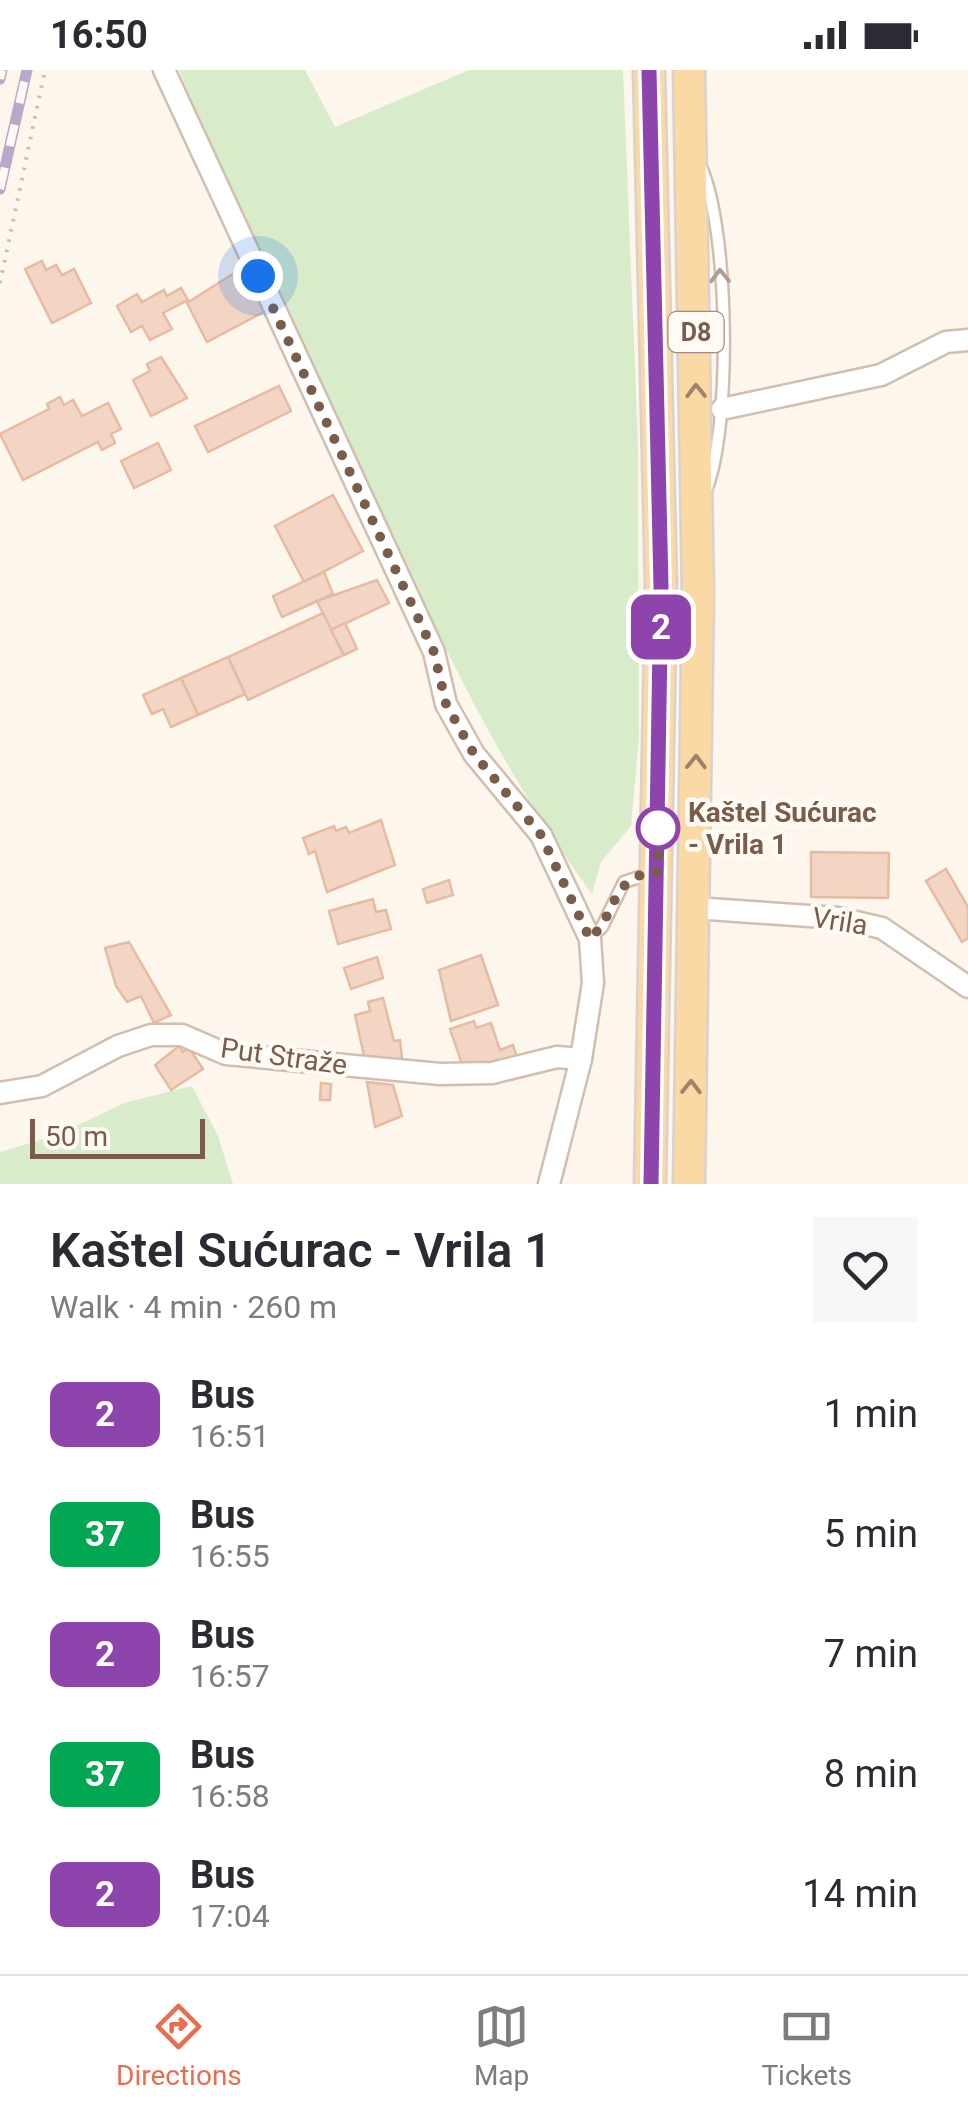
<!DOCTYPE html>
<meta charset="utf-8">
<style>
:root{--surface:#fff;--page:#f7f7f7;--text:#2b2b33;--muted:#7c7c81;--line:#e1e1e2;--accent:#e76f51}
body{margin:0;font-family:Roboto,sans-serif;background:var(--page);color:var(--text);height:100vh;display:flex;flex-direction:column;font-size:38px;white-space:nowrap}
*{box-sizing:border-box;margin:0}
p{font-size:32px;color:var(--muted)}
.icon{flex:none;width:55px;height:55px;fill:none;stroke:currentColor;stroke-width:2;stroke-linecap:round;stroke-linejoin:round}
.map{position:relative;height:1114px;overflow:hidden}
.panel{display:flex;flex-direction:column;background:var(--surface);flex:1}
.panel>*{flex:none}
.badge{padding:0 20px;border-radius:15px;font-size:35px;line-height:65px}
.scale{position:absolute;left:30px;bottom:25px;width:175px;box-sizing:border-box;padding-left:10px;border:5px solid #7a5c4d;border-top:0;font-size:28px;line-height:35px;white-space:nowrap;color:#7a5c4d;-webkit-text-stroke:8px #fffaf3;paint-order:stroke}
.you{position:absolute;width:50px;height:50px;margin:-25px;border:8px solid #fff;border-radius:50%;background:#1a73e8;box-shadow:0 0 0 15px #1a73e833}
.map>.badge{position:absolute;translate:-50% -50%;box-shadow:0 0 0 5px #fff}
.round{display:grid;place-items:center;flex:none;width:105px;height:105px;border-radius:0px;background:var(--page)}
.headline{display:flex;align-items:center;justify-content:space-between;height:170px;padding:0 50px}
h1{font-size:48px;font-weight:600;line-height:75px}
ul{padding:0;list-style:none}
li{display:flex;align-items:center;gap:30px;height:120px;padding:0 50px}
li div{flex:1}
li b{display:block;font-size:38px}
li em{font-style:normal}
li .badge{min-width:110px;font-weight:700;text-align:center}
.status{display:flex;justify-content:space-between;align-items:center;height:70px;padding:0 50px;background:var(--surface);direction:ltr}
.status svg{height:28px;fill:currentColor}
.tabs{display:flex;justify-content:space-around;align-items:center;height:140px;border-top:2px solid var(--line);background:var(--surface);font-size:28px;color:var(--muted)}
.tabs a{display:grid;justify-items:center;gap:5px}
.tabs .on{color:var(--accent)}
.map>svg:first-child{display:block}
.green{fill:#d8ecc9}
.building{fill:#f3d5c3;stroke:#e6bba3;stroke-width:2.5}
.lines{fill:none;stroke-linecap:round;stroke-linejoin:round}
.lane-casing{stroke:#d1beb0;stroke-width:15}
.street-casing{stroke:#d1beb0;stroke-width:25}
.primary-casing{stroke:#dad1cd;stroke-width:35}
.path{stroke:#d9b8a5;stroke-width:4;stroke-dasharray:2.5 8;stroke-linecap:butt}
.lane{stroke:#fff;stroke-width:10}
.street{stroke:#fff;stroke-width:20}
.primary{stroke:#fbd9a5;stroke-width:30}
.rail-casing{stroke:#b9a8c9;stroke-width:11}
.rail{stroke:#fffaf3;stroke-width:8;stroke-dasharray:22;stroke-linecap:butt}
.oneway{stroke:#af9d94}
.oneway2{stroke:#a18267}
.line-casing{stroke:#fff;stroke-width:22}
.line{stroke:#8e44ad;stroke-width:15}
.walk{stroke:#7a5c4d;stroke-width:10;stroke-dasharray:0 18}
.stop-dot{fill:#fff;stroke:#8e44ad;stroke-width:5}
.labels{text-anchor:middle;stroke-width:9;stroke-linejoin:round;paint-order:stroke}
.shield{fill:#fffaf3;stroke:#a28b7f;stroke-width:2.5}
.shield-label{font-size:25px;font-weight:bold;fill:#7a5c4d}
.stop-label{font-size:28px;font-weight:bold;fill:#7a5c4d;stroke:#fffaf3;text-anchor:start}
.street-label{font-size:28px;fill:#7a5c4d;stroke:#fffaf3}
</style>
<div class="status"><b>16:50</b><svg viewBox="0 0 49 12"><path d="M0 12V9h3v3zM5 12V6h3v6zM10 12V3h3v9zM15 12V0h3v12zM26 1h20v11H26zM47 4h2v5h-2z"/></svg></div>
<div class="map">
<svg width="968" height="1114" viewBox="0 0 968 1114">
<rect width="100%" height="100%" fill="#fdf6ec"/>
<g class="green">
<path d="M179,0H305L335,57L469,0H623L638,375L639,667L631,756L601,792L592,824C489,685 421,528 348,372C291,248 229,127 179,0Z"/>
<path d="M192,1016L218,1066L233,1114H0V1082L57,1065L124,1033Z"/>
</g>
<g class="building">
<path d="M42,191L46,200L56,195L62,205L74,199L91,233L52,253L25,199Z"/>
<path d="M236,202L246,221L258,215L271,238L207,272L187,233Z"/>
<path d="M181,218L188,230L163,243L172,259L150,270L142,256L131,262L117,236L137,224L142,232L164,220L167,226Z"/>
<path d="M161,287L187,328L151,346L133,310L150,301L147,294Z"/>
<path d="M279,316L291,341L208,382L195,356Z"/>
<path d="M60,327L64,335L73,330L82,346L108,333L121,359L111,364L115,373L102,380L98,372L23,410L0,364L49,339L47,334Z"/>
<path d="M158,373L171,400L134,418L121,391Z"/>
<path d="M333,425L363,481L304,512L275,456Z"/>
<path d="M324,502L333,524L282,547L273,526Z"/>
<path d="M377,510L389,533L331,560L317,531Z"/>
<path d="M323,543L344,585L248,630L228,587Z"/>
<path d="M345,553L357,579L344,585L331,560Z"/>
<path d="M228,587L245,624L198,645L181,608Z"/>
<path d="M181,608L198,645L171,657L163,639L152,644L143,625Z"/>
<path d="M381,750L395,795L327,822L315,781L309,784L303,768L334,756L336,761L346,757L349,763Z"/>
<path d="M811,782L889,783L888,828L811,827Z"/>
<path d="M946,799L968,837V868L962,872L926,811Z"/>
<path d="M449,810L453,825L427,833L423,819Z"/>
<path d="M373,829L376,842L386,840L391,859L338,874L329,841Z"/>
<path d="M129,872L171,945L154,953L141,926L127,932L116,916L105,878Z"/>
<path d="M481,885L498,935L451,951L439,900Z"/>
<path d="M377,887L383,908L351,919L344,898Z"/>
<path d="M383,928L394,971L400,970L402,989L365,990L355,945L370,941L368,932Z"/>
<path d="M474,951L476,958L491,953L500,980L513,975L518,991L463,997L450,959Z"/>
<path d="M179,976L183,982L189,978L203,999L171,1020L155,995Z"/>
<path d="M367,1012L393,1015L402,1046L375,1057Z"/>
<path d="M321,1013L331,1014L330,1030H320Z"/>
</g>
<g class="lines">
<defs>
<g id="lane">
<path d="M701,97C729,159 732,357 706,420"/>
<path d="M590,869L602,857L624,812L652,803"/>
</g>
<g id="street">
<path d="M164,0L434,582L446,634L474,684L541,765L590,869L593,913L581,989L549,1114"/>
<path d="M722,339L881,305L946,272L968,270"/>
<path d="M694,838L838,848L882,858L968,917"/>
<path d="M0,1023L42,1016L118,976L151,965H182L226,984L440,1004L492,1003L557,987L581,989"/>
</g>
<g id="primary">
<path d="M649,0L661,516L650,1114"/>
<path d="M689,0L698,524L689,1114"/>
</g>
</defs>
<use href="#lane" class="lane-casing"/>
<use href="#street" class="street-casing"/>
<use href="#primary" class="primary-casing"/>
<path class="path" d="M0,213L45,0"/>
<use href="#lane" class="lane"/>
<use href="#street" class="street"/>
<use href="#primary" class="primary"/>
<defs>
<g id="rail">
<path d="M0,9L2,0"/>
<path d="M0,119L27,0"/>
</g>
</defs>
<use href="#rail" class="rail-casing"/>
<use href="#rail" class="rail"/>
</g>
<defs><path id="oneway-chevron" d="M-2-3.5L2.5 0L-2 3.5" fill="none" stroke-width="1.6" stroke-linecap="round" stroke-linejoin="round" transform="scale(2.5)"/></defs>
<use class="oneway" href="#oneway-chevron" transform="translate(720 206) rotate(-91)"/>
<g class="oneway2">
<use href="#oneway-chevron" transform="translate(696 321) rotate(-91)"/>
<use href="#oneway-chevron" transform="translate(696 692) rotate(-89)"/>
<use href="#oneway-chevron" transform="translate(691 1017) rotate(-89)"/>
</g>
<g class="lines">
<defs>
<path id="line" d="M649,0L661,516L651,1114"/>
</defs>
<use href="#line" class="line-casing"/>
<use href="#line" class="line"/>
<path class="walk" d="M258,206L434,582L446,634L474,684L541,765L590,869C619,841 610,805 658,802V758"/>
</g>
<circle class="stop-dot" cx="658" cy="758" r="20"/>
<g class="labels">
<rect class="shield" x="668.5" y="242" width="55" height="40" rx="8"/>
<g class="shield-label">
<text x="696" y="271">D8</text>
</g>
<g class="stop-label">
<text x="688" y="752">Kaštel Sućurac<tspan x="688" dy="32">- Vrila 1</tspan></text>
</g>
<g class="street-label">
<text transform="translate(840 851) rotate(9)" y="10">Vrila</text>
<text transform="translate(284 986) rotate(8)" y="10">Put Straže</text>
</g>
</g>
</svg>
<div class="scale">50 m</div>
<div class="you" style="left:258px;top:206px"></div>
<b class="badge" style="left:661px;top:557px;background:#8e44ad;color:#fff">2</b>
</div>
<section class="panel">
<div class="headline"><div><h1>Kaštel Sućurac - Vrila 1</h1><p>Walk · 4 min · 260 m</p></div><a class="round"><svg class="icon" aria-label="heart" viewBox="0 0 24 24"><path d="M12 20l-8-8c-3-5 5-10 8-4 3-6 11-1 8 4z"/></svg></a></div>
<ul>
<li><span class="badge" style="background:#8e44ad;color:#fff">2</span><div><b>Bus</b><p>16:51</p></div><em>1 min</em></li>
<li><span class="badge" style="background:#00a651;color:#fff">37</span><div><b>Bus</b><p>16:55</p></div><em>5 min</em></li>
<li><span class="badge" style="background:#8e44ad;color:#fff">2</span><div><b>Bus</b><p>16:57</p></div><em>7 min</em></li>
<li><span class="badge" style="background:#00a651;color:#fff">37</span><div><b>Bus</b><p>16:58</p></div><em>8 min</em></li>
<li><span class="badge" style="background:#8e44ad;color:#fff">2</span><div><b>Bus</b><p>17:04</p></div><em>14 min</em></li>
</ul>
</section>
<nav class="tabs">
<a class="on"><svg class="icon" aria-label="directions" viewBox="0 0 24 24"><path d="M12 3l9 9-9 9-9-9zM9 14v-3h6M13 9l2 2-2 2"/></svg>Directions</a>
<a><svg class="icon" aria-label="map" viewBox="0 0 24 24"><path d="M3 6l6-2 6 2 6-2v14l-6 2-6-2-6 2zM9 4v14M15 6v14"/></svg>Map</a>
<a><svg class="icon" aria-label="tickets" viewBox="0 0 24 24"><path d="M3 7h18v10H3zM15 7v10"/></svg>Tickets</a>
</nav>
